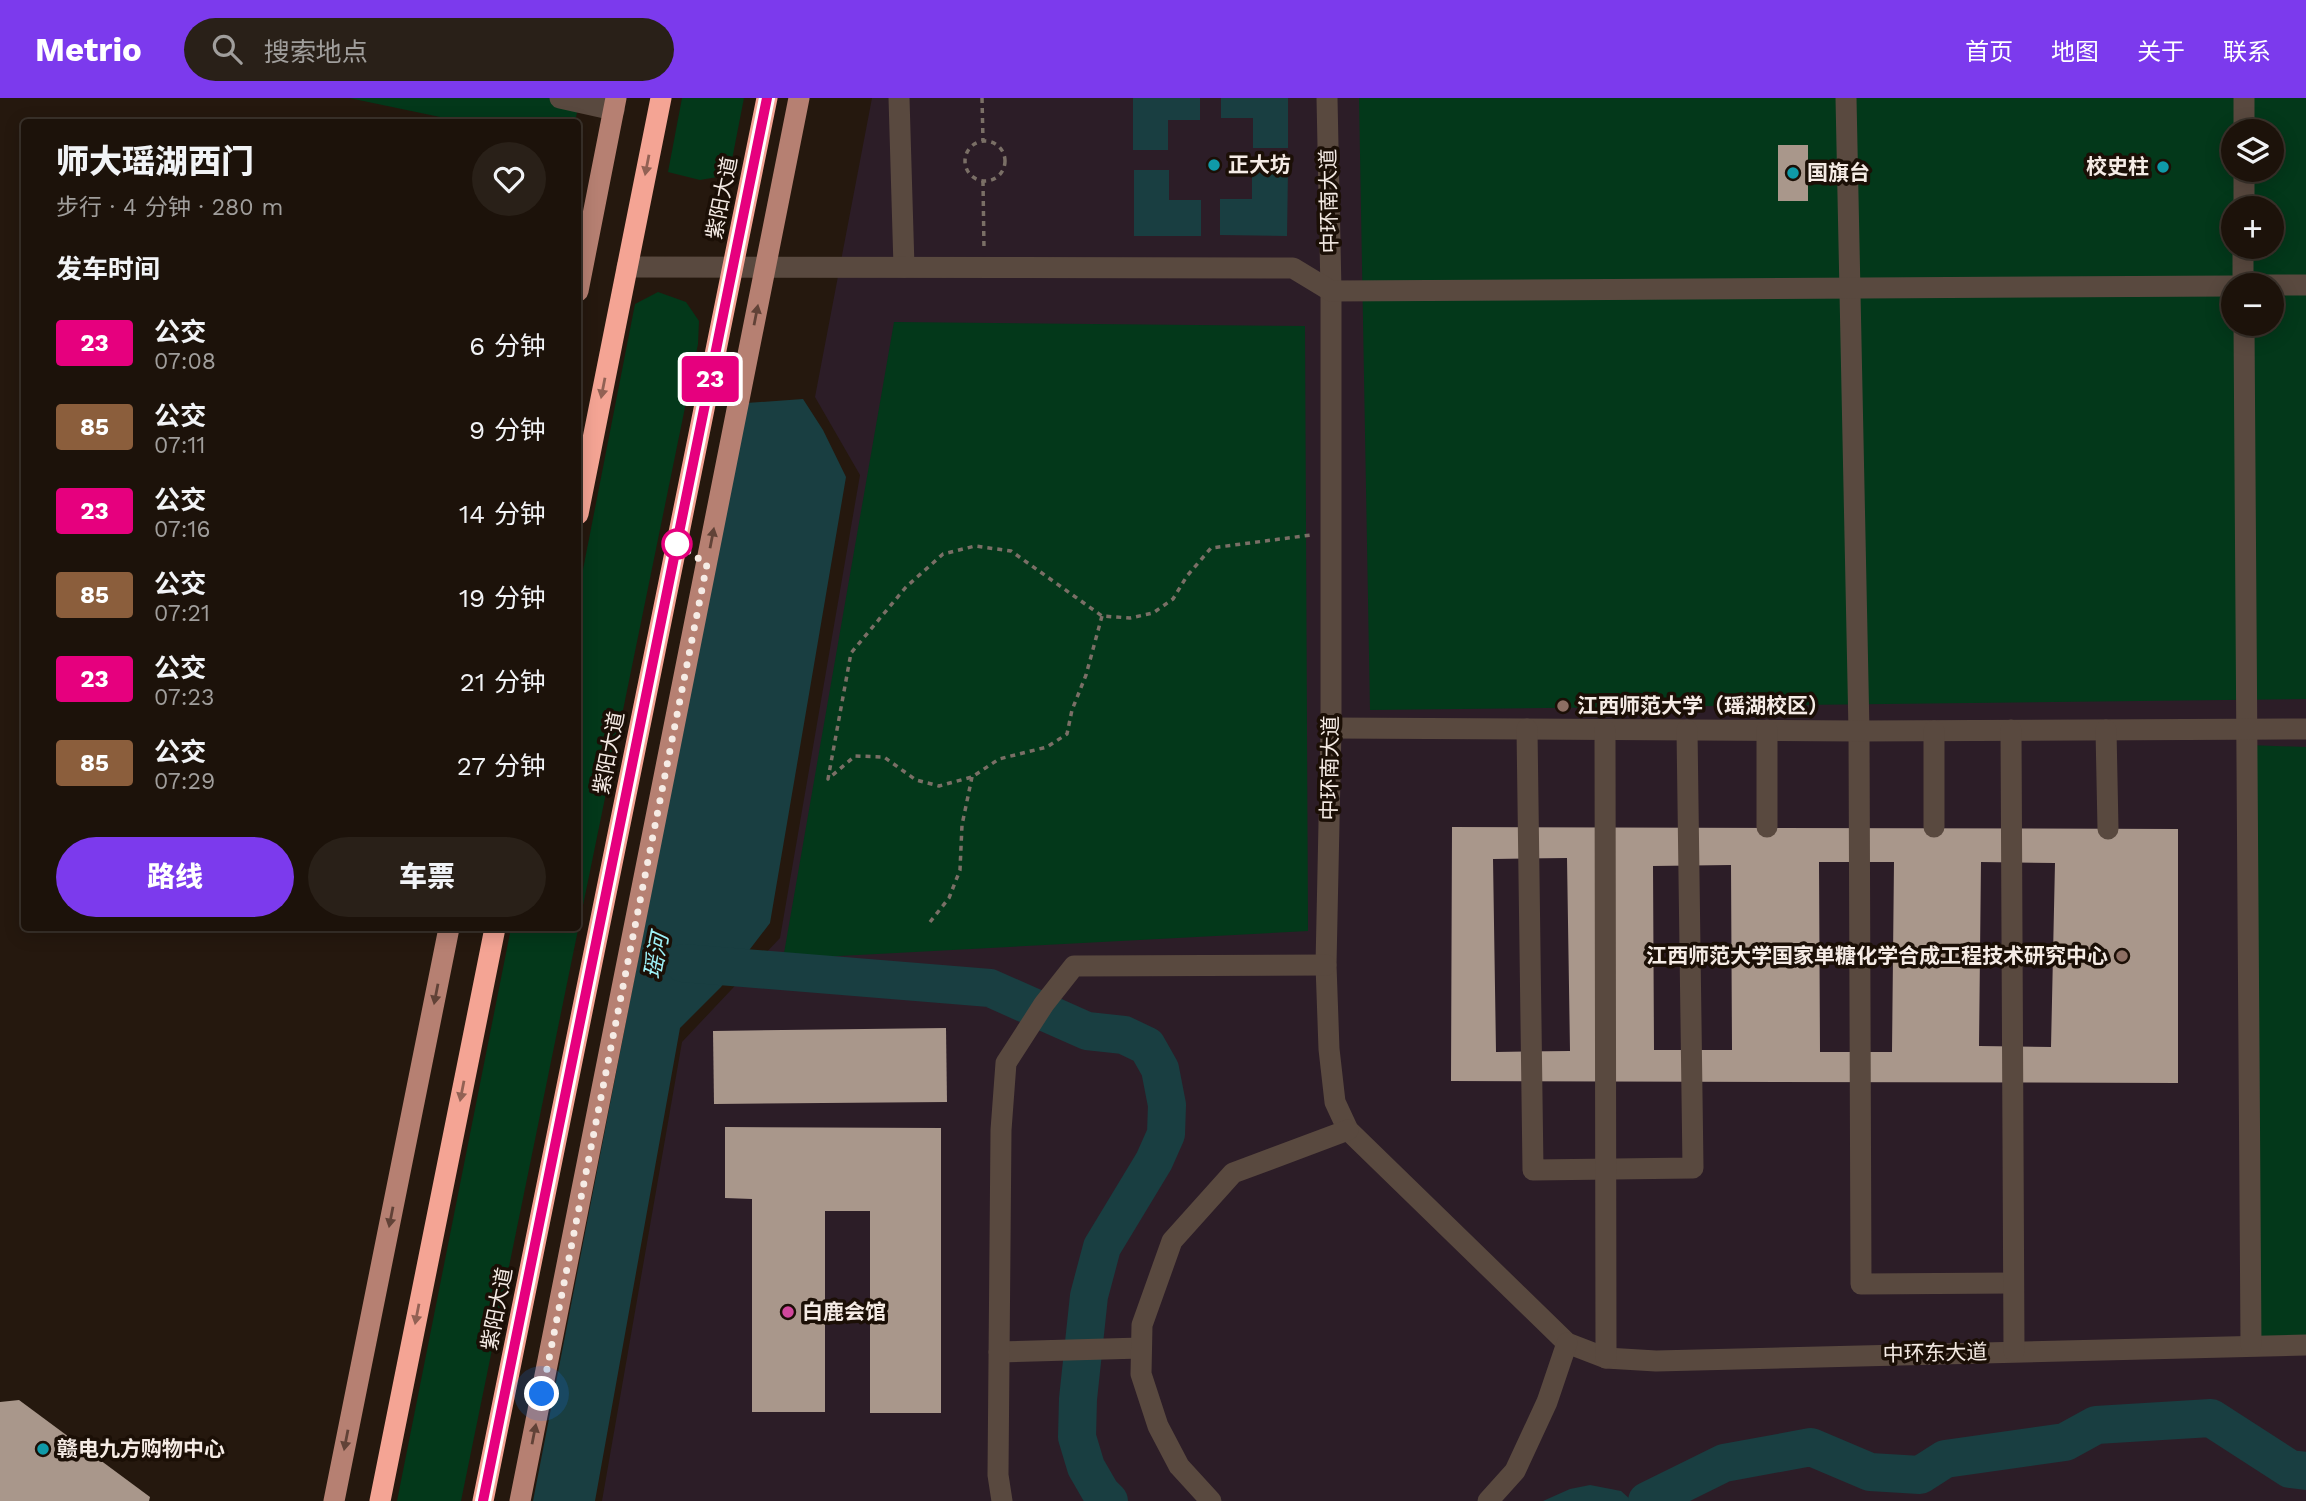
<!DOCTYPE html>
<html lang="zh">
<meta charset="utf-8">
<style>
:root{--surface:#1c120a;--page:#292018;--text:#f1f3f6;--muted:#a09e9c;--line:#3a322b;--accent:#7c3aed}
body{margin:0;font-family:"Work Sans","Noto Sans SC",sans-serif;background:var(--page);color:var(--text);height:100vh;display:flex;flex-direction:column;font-size:26px;white-space:nowrap}
*{box-sizing:border-box;margin:0}
p{font-size:23px;color:var(--muted)}
.icon{flex:none;width:38px;height:38px;fill:none;stroke:currentColor;stroke-width:2;stroke-linecap:round;stroke-linejoin:round}
.map{position:relative;flex:1;overflow:hidden}
.panel{position:absolute;left:21px;top:21px;width:560px;height:812px;display:flex;flex-direction:column;background:var(--surface);border-radius:7px;box-shadow:0 4px 18px #0003,0 0 0 2px var(--line)}
.panel>*{flex:none}
.badge{padding:0 14px;border-radius:5px;font-size:24px;line-height:46px}
.buttons{position:absolute;left:2221px;top:21px;display:grid;gap:14px}
.buttons a{display:grid;place-items:center;width:63px;height:63px;border-radius:50%;background:var(--surface);box-shadow:0 4px 18px #0003,0 0 0 2px var(--line);font-size:35px}
.you{position:absolute;width:35px;height:35px;margin:-18px;border:5px solid #fff;border-radius:50%;background:#1a73e8;box-shadow:0 0 0 10px #1a73e833}
.map>.badge{position:absolute;translate:-50% -50%;box-shadow:0 0 0 4px #fff}
h2{padding:0 35px;font-size:26px;line-height:63px}
.round{display:grid;place-items:center;flex:none;width:74px;height:74px;border-radius:37px;background:var(--page)}
.head{display:flex;align-items:center;justify-content:space-between;height:119px;padding:0 35px}
h1{font-size:33px;font-weight:800;line-height:52px}
.action{display:flex;gap:14px;margin-top:auto;padding:14px 35px}
.action a{flex:1;height:80px;border-radius:42px;background:var(--accent);color:#fff;font-size:28px;font-weight:800;line-height:80px;text-align:center}
.action a+a{background:var(--page);color:var(--text)}
ul{padding:0;list-style:none}
li{display:flex;align-items:center;gap:21px;height:84px;padding:0 35px}
li div{flex:1}
li b{display:block;font-size:26px}
li em{font-style:normal}
li .badge{min-width:77px;font-weight:700;text-align:center}
header{display:flex;align-items:center;gap:42px;box-sizing:border-box;height:98px;padding:0 35px;background:var(--accent);color:#fff}
header strong{font-size:33px}
nav{display:flex;gap:38px;margin-inline-start:auto;font-size:24px}
.search{width:490px;height:63px;background:var(--page);display:flex;align-items:center;gap:18px;box-sizing:border-box;padding:0 24px;border-radius:38px;color:var(--muted);font-size:26px}
.map>svg:first-child{display:block}
.education{fill:#2c1d27;fill-rule:evenodd}
.green{fill:#03381a;fill-rule:evenodd}
.water{fill:#193e41}
.lines{fill:none;stroke-linecap:round;stroke-linejoin:round}
.river{stroke:#193e41;stroke-width:38}
.building{fill:#a9978b;fill-rule:evenodd}
.path{stroke:#7a6f66;stroke-width:3.5;stroke-dasharray:5 5;stroke-linecap:butt}
.minor{stroke:#59493f;stroke-width:21}
.major{stroke:#b68072;stroke-width:21}
.highway{stroke:#f4a494;stroke-width:21}
.oneway{fill:#926154}
.oneway2{fill:#614237}
.line-casing{stroke:#fff;stroke-width:16}
.line{stroke:#e6007e;stroke-width:10}
.walk{stroke:#f5ebe5;stroke-width:7;stroke-dasharray:0 12.6}
.culture-dot{fill:#0f9aa8;stroke:#1b0f06;stroke-width:2.5}
.stop-dot{fill:#fff;stroke:#e6007e;stroke-width:3.5}
.education-dot{fill:#8d6e63;stroke:#1b0f06;stroke-width:2.5}
.hotel-dot{fill:#d1479c;stroke:#1b0f06;stroke-width:2.5}
.labels{text-anchor:middle;stroke-width:7;stroke-linejoin:round;paint-order:stroke}
.poi-label{font-size:21px;font-weight:bold;fill:#f5ebe5;stroke:#1b0f06;text-anchor:start}
.street-label{font-size:21px;fill:#f5ebe5;stroke:#1b0f06}
.water-label{font-size:23px;font-style:italic;fill:#9df1f8;stroke:#1b0f06}
</style>
<header>
<strong>Metrio</strong>
<div class="search"><svg class="icon" aria-label="search" viewBox="0 0 24 24"><circle cx="10" cy="10" r="6"/><path d="M15 15l6 6"/></svg>搜索地点</div>
<nav><a>首页</a><a>地图</a><a>关于</a><a>联系</a></nav>
</header>
<div class="map">
<svg width="2306" height="1403" viewBox="0 0 2306 1403">
<rect width="100%" height="100%" fill="#25180e"/>
<path class="education" d="M872,0H2306V1403H602L682,944L780,840L860,377L815,299ZM2233,33H2272V72H2233ZM2233,110H2272V149H2233ZM2233,187H2272V226H2233Z"/>
<g class="green">
<path d="M349,0H580L575,24H464Z"/>
<path d="M682,0H744L729,77L700,82L668,74Z"/>
<path d="M1359,0H2306V601L1370,612ZM2233,33H2272V72H2233ZM2233,110H2272V149H2233ZM2233,187H2272V226H2233Z"/>
<path d="M658,194L686,204L699,223L698,246L461,1403H397L511,830H578V497L635,206Z"/>
<path d="M894,224L1305,228L1308,833L783,861Z"/>
<path d="M2248,647L2306,649V1247H2251Z"/>
</g>
<g class="water">
<path d="M1133,0H1200V22H1168V52H1133Z"/>
<path d="M1221,0H1288V50H1253V20H1221Z"/>
<path d="M1252,71L1288,72L1287,138L1220,137V101H1252Z"/>
<path d="M1134,72H1169V102H1201V138H1134Z"/>
<path d="M803,301L823,332L846,379L770,825L721,889L680,930L595,1403H533L746,305Z"/>
<path d="M1590,1387L1621,1393L1632,1403H1543L1570,1391Z"/>
</g>
<g class="lines">
<g class="river">
<path d="M683,865L990,890L1087,933L1124,937L1147,948L1160,971L1167,1007L1166,1036L1154,1063L1102,1149L1089,1198L1078,1301L1077,1339L1086,1369L1101,1395L1109,1403"/>
<path d="M1647,1403L1724,1365L1811,1349L1870,1374L1920,1377L1945,1361L2065,1344L2096,1327L2211,1320L2290,1371L2306,1373"/>
</g>
</g>
<g class="building">
<rect x="1778" y="47" width="30" height="56"/>
<path d="M1452,729L2178,731V985L1451,983ZM1567,760L1570,953L1496,954L1493,761ZM1819,764H1894L1892,954H1820ZM1981,764L2055,765L2051,949L1979,948ZM1731,767L1732,952H1654L1653,768Z"/>
<path d="M946,930L947,1004L714,1006L713,933Z"/>
<path d="M725,1029L941,1030V1315H870V1113H825V1314H752V1101L725,1100Z"/>
<path d="M19,1302L150,1399L149,1403H0V1304Z"/>
</g>
<g class="lines">
<g class="path">
<path d="M982,0L983,43"/>
<circle cx="985" cy="63" r="20"/>
<path d="M983,83L984,151"/>
<path d="M1102,518L1086,577L1072,612L1067,636L1047,649L999,661L972,679L939,688L916,682L884,659L855,658L828,681L851,555L906,489L943,456L975,448L1011,453L1102,518L1130,520L1153,515L1173,501L1187,478L1211,450L1311,437"/>
<path d="M930,824L949,800L960,772L962,727L972,679"/>
</g>
<g class="minor">
<path d="M560,0L614,12"/>
<path d="M899,0L904,169"/>
<path d="M1327,0L1331,193V630L1326,867L1329,951L1335,1004L1348,1032L1567,1245L1606,1260L1656,1263L2306,1247"/>
<path d="M1846,0L1859,633L1861,1186L2013,1185"/>
<path d="M2244,33V0"/>
<path d="M2244,110V72"/>
<path d="M627,169L1293,170L1331,193L2233,188"/>
<path d="M2243,187V149"/>
<path d="M2250,187H2306"/>
<path d="M2244,226L2251,1247"/>
<path d="M1331,630L1859,633L2306,631"/>
<path d="M1527,631L1533,1072L1693,1070L1687,632"/>
<path d="M1605,632L1606,1260"/>
<path d="M2011,632L2014,1253"/>
<path d="M2106,632L2108,731"/>
<path d="M1934,633V729"/>
<path d="M1767,729V632"/>
<path d="M999,1254L1141,1250"/>
<path d="M1002,1403L998,1377L1001,1032L1006,965L1044,906L1074,868L1326,867"/>
<path d="M1211,1403L1179,1368L1158,1328L1141,1276L1142,1227L1172,1143L1233,1075L1348,1032"/>
<path d="M1488,1403L1515,1373L1547,1304L1567,1245"/>
</g>
<g class="major">
<path d="M578,193L616,0"/>
<path d="M334,1403L449,830"/>
<path d="M520,1403L799,0"/>
</g>
<g class="highway">
<path d="M578,416L661,0"/>
<path d="M380,1403L495,830"/>
<path d="M483,1403L767,0"/>
</g>
</g>
<defs><path id="oneway-solid" d="M-6-.8H1V-3.2L6.5 0L1 3.2V.8H-6Z" transform="scale(1.75)"/></defs>
<g class="oneway">
<use href="#oneway-solid" transform="translate(647 67) rotate(101)"/>
<use href="#oneway-solid" transform="translate(603 290) rotate(101)"/>
<use href="#oneway-solid" transform="translate(462 993) rotate(101)"/>
<use href="#oneway-solid" transform="translate(417 1216) rotate(101)"/>
</g>
<g class="oneway2">
<use href="#oneway-solid" transform="translate(756 217) rotate(-79)"/>
<use href="#oneway-solid" transform="translate(712 440) rotate(-79)"/>
<use href="#oneway-solid" transform="translate(436 896) rotate(101)"/>
<use href="#oneway-solid" transform="translate(391 1119) rotate(101)"/>
<use href="#oneway-solid" transform="translate(534 1336) rotate(-79)"/>
<use href="#oneway-solid" transform="translate(346 1342) rotate(101)"/>
</g>
<g class="lines">
<defs>
<path id="line" d="M483,1403L767,0"/>
</defs>
<use href="#line" class="line-casing"/>
<use href="#line" class="line"/>
<path class="walk" d="M542,1296L707,466L677,446"/>
</g>
<g class="culture-dot">
<circle cx="1214" cy="67" r="7"/>
<circle cx="2163" cy="69" r="7"/>
<circle cx="1793" cy="75" r="7"/>
<circle cx="43" cy="1351" r="7"/>
</g>
<circle class="stop-dot" cx="677" cy="446" r="14"/>
<g class="education-dot">
<circle cx="1563" cy="608" r="7"/>
<circle cx="2122" cy="858" r="7"/>
</g>
<circle class="hotel-dot" cx="788" cy="1214" r="7"/>
<g class="labels">
<g class="poi-label">
<text x="1228" y="74">正大坊</text>
<text x="2149" y="76" text-anchor="end">校史柱</text>
<text x="1807" y="82">国旗台</text>
<text x="1577" y="615">江西师范大学（瑶湖校区）</text>
<text x="2108" y="865" text-anchor="end">江西师范大学国家单糖化学合成工程技术研究中心</text>
<text x="802" y="1221">白鹿会馆</text>
<text x="57" y="1358">赣电九方购物中心</text>
</g>
<g class="street-label">
<text transform="translate(722 100) rotate(-79)" y="7">紫阳大道</text>
<text transform="translate(1329 103) rotate(-91)" y="7">中环南大道</text>
<text transform="translate(609 655) rotate(-79)" y="7">紫阳大道</text>
<text transform="translate(1330 670) rotate(-89)" y="7">中环南大道</text>
<text transform="translate(497 1211) rotate(-79)" y="7">紫阳大道</text>
<text transform="translate(1935 1255) rotate(-1)" y="7">中环东大道</text>
</g>
<g class="water-label">
<text transform="translate(656 858) rotate(-79)" y="8">瑶河</text>
</g>
</g>
</svg>
<div class="buttons">
<a><svg class="icon" aria-label="layers" viewBox="0 0 24 24"><path d="M12 4l9 5-9 5-9-5zM3 14l9 5 9-5"/></svg></a>
<a>+</a>
<a>−</a>
</div>
<div class="you" style="left:542px;top:1296px"></div>
<b class="badge" style="left:710px;top:281px;background:#e6007e;color:#fff">23</b>
<section class="panel">
<div class="head"><div><h1>师大瑶湖西门</h1><p>步行 · 4 分钟 · 280 m</p></div><a class="round"><svg class="icon" aria-label="heart" viewBox="0 0 24 24"><path d="M12 20l-8-8c-3-5 5-10 8-4 3-6 11-1 8 4z"/></svg></a></div>
<h2>发车时间</h2>
<ul>
<li><span class="badge" style="background:#e6007e;color:#fff">23</span><div><b>公交</b><p>07:08</p></div><em>6 分钟</em></li>
<li><span class="badge" style="background:#8b5e3c;color:#fff">85</span><div><b>公交</b><p>07:11</p></div><em>9 分钟</em></li>
<li><span class="badge" style="background:#e6007e;color:#fff">23</span><div><b>公交</b><p>07:16</p></div><em>14 分钟</em></li>
<li><span class="badge" style="background:#8b5e3c;color:#fff">85</span><div><b>公交</b><p>07:21</p></div><em>19 分钟</em></li>
<li><span class="badge" style="background:#e6007e;color:#fff">23</span><div><b>公交</b><p>07:23</p></div><em>21 分钟</em></li>
<li><span class="badge" style="background:#8b5e3c;color:#fff">85</span><div><b>公交</b><p>07:29</p></div><em>27 分钟</em></li>
</ul>
<div class="action"><a>路线</a><a>车票</a></div>
</section>
</div>
